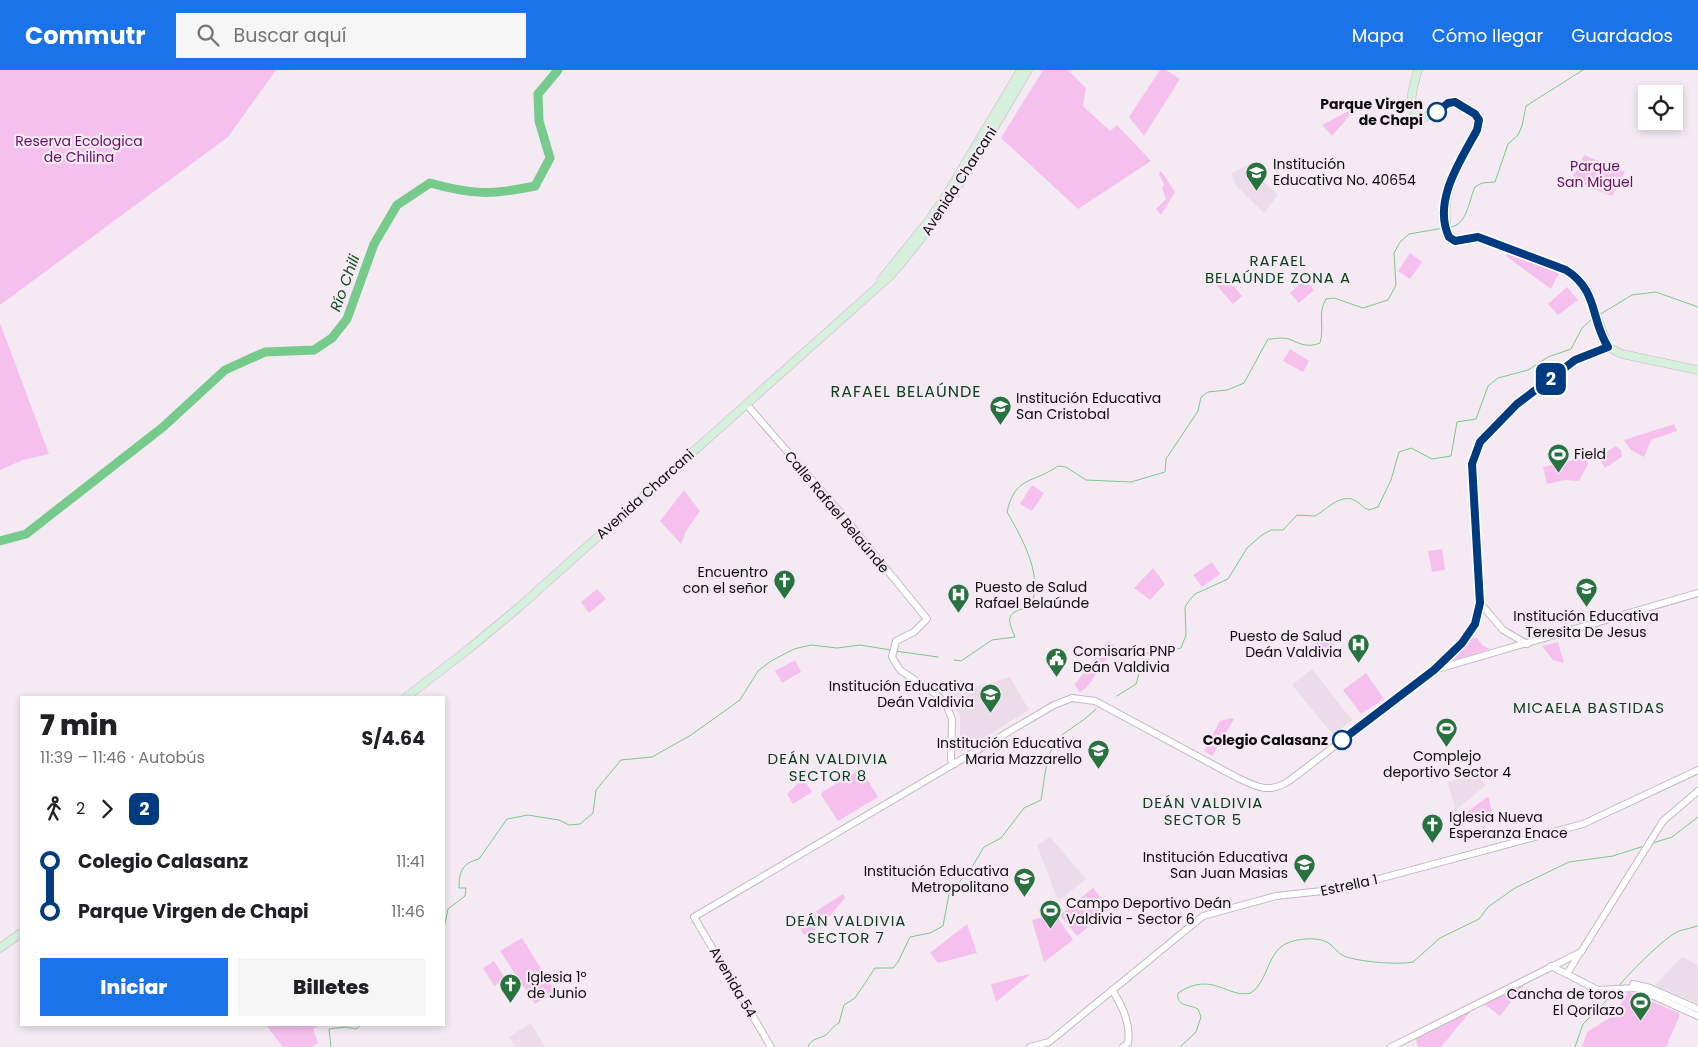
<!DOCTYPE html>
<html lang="es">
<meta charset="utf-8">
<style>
:root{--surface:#fff;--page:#f6f6f6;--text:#202124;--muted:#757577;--accent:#1a73e8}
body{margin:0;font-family:Poppins,sans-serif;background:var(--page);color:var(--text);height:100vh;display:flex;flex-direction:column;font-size:19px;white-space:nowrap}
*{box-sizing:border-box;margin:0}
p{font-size:16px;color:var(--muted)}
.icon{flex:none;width:28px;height:28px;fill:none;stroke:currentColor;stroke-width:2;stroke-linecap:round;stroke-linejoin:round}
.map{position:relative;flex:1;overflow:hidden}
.side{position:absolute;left:20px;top:626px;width:425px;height:330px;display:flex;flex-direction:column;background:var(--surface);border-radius:0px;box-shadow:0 2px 8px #0003}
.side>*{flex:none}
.badge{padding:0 10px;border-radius:8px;font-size:18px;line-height:32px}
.controls{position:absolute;left:1638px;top:15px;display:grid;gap:10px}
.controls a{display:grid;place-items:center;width:45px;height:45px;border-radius:0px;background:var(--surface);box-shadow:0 2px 8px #0003;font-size:25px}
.map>.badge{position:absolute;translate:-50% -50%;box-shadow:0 0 0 2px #fff}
.legs{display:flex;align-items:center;gap:8px;height:55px;padding:0 20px;font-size:16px}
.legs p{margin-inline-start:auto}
.summary{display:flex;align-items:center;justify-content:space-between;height:85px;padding:0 20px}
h1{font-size:28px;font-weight:800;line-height:38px}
.button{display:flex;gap:10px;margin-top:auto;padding:10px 20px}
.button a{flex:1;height:58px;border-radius:0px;background:var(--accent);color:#fff;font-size:20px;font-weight:800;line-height:58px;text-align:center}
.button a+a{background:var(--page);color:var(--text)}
ul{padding:0 20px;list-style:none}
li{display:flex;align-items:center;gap:18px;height:50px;font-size:19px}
li i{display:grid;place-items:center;width:8px;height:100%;margin:0 6px;background:currentColor}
li i::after{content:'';width:12px;height:12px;margin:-6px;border:4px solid;border-radius:50%;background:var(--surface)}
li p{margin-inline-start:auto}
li:first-child i{background:linear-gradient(#0000 50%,currentColor 0)}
li:last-child i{background:linear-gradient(currentColor 50%,#0000 0)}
header{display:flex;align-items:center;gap:30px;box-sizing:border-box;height:70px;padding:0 25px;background:var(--accent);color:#fff}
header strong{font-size:24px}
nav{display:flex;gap:28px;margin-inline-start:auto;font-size:18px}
.search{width:350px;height:45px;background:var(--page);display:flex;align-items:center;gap:12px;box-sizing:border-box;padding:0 18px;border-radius:0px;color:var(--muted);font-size:19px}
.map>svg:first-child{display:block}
.built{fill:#ecdcea}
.green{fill:#f5c0ed}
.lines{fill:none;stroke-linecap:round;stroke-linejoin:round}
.stream{stroke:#76ca8b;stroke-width:1}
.river{stroke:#76ca8b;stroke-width:9}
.tertiary-casing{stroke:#c2b8c1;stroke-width:8}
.secondary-casing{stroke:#c2b8c1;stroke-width:9}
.tertiary{stroke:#fff;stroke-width:6}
.secondary{stroke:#d7f0de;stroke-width:8}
.line-1-casing{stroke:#fff;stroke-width:11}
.line-1{stroke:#003b80;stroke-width:8}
.stop-1-dot{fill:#fff;stroke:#003b80;stroke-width:2.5}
.labels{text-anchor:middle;stroke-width:4.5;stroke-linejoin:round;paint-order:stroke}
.stop-label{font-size:14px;font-weight:bold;fill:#0e0b0e;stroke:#f5eaf3;text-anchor:end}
.park-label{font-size:14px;fill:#670d61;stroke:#f5eaf3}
.poi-label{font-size:14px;fill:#0e0b0e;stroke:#f5eaf3;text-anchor:start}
.street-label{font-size:14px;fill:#0e0b0e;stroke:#f5eaf3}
.neighbourhood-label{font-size:15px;letter-spacing:1px;fill:#0b401f;stroke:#f5eaf3}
.water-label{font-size:15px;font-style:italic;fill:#135128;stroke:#f5eaf3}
.quarter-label{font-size:16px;letter-spacing:1px;fill:#0b401f;stroke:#f5eaf3}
</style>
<header>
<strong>Commutr</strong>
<div class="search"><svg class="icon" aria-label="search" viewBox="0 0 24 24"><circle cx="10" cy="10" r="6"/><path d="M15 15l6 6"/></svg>Buscar aquí</div>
<nav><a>Mapa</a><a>Cómo llegar</a><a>Guardados</a></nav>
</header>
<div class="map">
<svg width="1698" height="977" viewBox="0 0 1698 977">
<rect width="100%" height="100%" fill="#f5eaf3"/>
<g class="built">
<path d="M1255,91L1267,115L1278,125L1264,143L1237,117L1231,104Z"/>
<path d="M1312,599L1352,650L1333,665L1292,615Z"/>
<path d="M1010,607L1029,640L963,681L959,680L957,675H960V647L947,625Z"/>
<path d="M1476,704L1486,715L1456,740L1447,712Z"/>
<path d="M1050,767L1086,809L1058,831L1037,775Z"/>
<path d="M1682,887L1698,895V934L1655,915Z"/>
<path d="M531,953L545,977H515L509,967Z"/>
</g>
<g class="green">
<path d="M0,0H276L228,67L0,235Z"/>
<path d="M1043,0H1068L1086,18L1083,36L1110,61L1117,55L1151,91L1078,139L1001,68Z"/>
<path d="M1160,0H1166L1180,9L1144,66L1129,47Z"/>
<path d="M1358,36L1332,66L1322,55Z"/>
<path d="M1584,85L1625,102L1612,126L1571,110Z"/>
<path d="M1161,101L1175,122L1161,145L1156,139L1166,129L1162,118L1164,115L1159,104Z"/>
<path d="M1410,183L1422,192L1410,209L1398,201Z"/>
<path d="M1507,184L1559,203L1551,219L1506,186Z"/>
<path d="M1223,204L1242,226L1233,234L1216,215Z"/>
<path d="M1305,209L1314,220L1299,233L1290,223Z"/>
<path d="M1567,217L1578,230L1558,245L1548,234Z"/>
<path d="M0,253L49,384L23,390L0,400Z"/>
<path d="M1290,279L1309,291L1303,302L1283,291Z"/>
<path d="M1674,354L1677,361L1651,370L1644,387L1631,380L1624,370Z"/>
<path d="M1616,376L1621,380L1622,387L1605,398L1598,387Z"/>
<path d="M1587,387L1588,394L1579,411L1565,410L1547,414L1543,397Z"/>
<path d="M1032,415L1044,423L1032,441L1020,434Z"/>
<path d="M684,420L700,441L686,461L681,474L660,451Z"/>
<path d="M1442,479L1445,500L1432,502L1428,481Z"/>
<path d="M1212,492L1220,504L1202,517L1193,505Z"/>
<path d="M1153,498L1165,514L1150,530L1134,518Z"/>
<path d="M597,519L606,529L589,543L581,532Z"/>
<path d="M1327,565L1335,575L1316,590L1308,579Z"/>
<path d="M1472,568H1477L1482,575L1490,579L1448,592Z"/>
<path d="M1108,571L1116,577L1086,618L1080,622L1074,614L1076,613Z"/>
<path d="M1558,572L1564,593L1553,590L1542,576Z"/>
<path d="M795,590L801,602L782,613L775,601Z"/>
<path d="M1366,603L1384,629L1361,644L1343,620Z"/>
<path d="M1232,648L1234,649L1212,686L1204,681L1220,651Z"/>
<path d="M861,699L878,727L838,751L821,725L822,722Z"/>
<path d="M803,708L812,722L793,734L787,724Z"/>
<path d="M1487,727L1489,728L1492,743L1469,750L1466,743Z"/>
<path d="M1093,818L1110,839L1077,866L1060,845Z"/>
<path d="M843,824L845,828L824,853L816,841Z"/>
<path d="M816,844L822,855L804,865L798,855Z"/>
<path d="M1055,844L1073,870L1044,892L1032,850Z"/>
<path d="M967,854L977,883L938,893L930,883Z"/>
<path d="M522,868L555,921L535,934L500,881Z"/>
<path d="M494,891L505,908L494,916L483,898Z"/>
<path d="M1029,904V905L996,932L991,914Z"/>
<path d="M1529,909L1500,946L1483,933Z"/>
<path d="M1629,922L1679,943V947L1666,977H1582L1587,962L1611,947Z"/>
<path d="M1468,940L1470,942L1441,977H1418L1415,967Z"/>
<path d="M266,955H320L313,959L318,973L311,977H283Z"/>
</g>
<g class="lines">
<g class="stream">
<path d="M1451,157C1467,155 1469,130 1475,117L1482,113L1495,112L1508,74L1518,65L1522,56L1526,36L1583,0"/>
<path d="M1599,245L1632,225L1656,222L1698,237"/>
<path d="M895,581L938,587"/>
<path d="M954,590L961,591L992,570L1015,567C1006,547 1007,542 1030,537C1045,508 1022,468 1007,442C1015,406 1032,414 1058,396L1066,397L1086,410L1131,412L1165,402L1166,389L1198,341L1201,327L1208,322L1227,320L1244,313L1268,269C1274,269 1283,267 1289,269C1301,274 1307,278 1320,273C1325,255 1317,244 1326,229L1334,228L1363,238L1388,230L1396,215L1394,183L1400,172L1409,164L1444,158"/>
<path d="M1117,626L1136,614C1141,601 1140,578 1161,577C1168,576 1174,581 1181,578L1186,565L1185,537L1188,532L1195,524L1228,509L1247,478L1262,465L1271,460H1283L1297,445L1315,446C1326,440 1337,426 1352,429C1359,431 1362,438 1369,440L1378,437L1391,410L1399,382L1411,378L1432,389L1451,386L1457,352L1476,349L1488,316L1498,308L1528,300L1548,287L1571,279L1582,258L1593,248"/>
<path d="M1653,773L1672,767L1698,747"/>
<path d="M444,858L448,839L465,826L466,818H459C459,802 462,793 479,789L507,749L528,745L559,750L569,755L580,754L593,743L596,720L621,690L652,687L691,665L740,630L758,601L771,591L794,579L811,575L837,578L860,575L891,580"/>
<path d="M1618,917C1627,905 1666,866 1679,861C1685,859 1692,858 1698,856"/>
<path d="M331,977L329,959L345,957L356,959L361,955"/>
<path d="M808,977C811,969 817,969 824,966C830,963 832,956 839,953L844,935L855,928L875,898H893L898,892L910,867L930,863L943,856L949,824L972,797L984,777L1001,768L1024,738L1041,730C1045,710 1045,678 1062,665C1074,656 1085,650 1096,639"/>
<path d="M1180,977L1196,962L1201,947L1198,939C1189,934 1176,937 1178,923C1213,900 1227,929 1251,923C1267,912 1267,887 1282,876C1291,869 1316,866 1327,872C1333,875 1337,883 1344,886C1359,892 1398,895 1413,892L1440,868L1479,849L1488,837L1515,818L1569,792L1613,786L1644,776"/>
<path d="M1575,977L1583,954L1615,922"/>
</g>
<path class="river" d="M0,471L26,464L163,357L225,300L265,282L314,280L332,268L347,249L374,174L397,135L430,113C473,125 492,125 535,116L550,88L539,51L538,24L558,0"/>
<defs>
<g id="tertiary">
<path d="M747,335L839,441L927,549L914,562L896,571L892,587L900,600L936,624L946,634L952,649L951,690L955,694"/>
<path d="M1480,533L1503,560L1527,574"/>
<path d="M1435,599L1471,562L1480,540L1472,394L1480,372L1517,334L1575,290L1608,277"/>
<path d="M1551,896L1598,920L1636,918L1698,946"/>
<path d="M1567,904L1579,884"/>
<path d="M1633,914L1650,918L1698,939"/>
<path d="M1112,920C1122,935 1131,954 1128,973L1123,977"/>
<path d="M771,977L694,847L1054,635L1072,628L1095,631L1236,707C1256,717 1269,724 1289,711L1434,600L1698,523"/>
<path d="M1030,977L1049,972L1203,846L1276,826L1341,819L1583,754L1698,700"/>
<path d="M1391,977L1581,882L1663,751L1698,721"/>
</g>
<g id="secondary">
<path d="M1418,0C1414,14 1407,33 1416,46L1424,48L1448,33L1455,32L1475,44L1479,50L1477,60C1461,91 1443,114 1446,150C1446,157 1446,163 1450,169L1459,171L1478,167L1566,200L1576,206L1587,219L1608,277L1622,284L1698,300"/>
<path d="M881,210L930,149L950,119L1021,0"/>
<path d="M405,628L470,578L518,538L890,206C947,142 985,73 1028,0"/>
<path d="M0,878L21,863"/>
</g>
</defs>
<use href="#tertiary" class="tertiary-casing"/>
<use href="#secondary" class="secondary-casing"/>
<use href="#tertiary" class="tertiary"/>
<use href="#secondary" class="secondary"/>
</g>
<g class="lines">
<defs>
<path id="line-1" d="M1342,670L1434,600L1462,573L1475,554L1480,533L1472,394L1480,372L1517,334L1575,290L1608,277C1590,249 1599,221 1566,200L1478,167L1455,171L1449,167C1432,131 1461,90 1477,60L1479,50L1475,44L1455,32L1448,33L1437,42"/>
</defs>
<use href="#line-1" class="line-1-casing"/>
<use href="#line-1" class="line-1"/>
</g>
<defs>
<symbol id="school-pin" viewBox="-11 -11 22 30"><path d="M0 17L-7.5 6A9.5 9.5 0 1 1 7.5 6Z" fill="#287240" stroke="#f5eaf3"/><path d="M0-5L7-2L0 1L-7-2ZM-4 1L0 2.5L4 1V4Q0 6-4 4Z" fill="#fff"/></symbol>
<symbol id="stadium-pin" viewBox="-11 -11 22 30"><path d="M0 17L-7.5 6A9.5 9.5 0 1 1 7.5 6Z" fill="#287240" stroke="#f5eaf3"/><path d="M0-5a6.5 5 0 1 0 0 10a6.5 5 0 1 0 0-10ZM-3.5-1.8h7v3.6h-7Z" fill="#fff"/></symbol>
<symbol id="church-pin" viewBox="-11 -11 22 30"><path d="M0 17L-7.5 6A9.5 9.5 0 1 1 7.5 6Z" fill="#287240" stroke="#f5eaf3"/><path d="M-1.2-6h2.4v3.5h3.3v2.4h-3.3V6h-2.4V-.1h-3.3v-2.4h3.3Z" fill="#fff"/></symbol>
<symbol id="hospital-pin" viewBox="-11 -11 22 30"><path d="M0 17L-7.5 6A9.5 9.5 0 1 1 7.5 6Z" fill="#287240" stroke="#f5eaf3"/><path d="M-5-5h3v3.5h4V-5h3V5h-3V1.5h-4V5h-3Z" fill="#fff"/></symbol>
<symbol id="civic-pin" viewBox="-11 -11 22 30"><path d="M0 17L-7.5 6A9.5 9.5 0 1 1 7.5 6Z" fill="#287240" stroke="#f5eaf3"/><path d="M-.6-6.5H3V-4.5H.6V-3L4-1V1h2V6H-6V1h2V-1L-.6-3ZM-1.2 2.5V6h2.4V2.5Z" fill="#fff"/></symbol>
</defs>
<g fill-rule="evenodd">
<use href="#school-pin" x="1244" y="90" width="25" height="34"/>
<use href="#school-pin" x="988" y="324" width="25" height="34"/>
<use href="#stadium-pin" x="1546" y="372" width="25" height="34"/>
<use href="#church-pin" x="772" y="498" width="25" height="34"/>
<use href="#school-pin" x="1574" y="506" width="25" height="34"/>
<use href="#hospital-pin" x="946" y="512" width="25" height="34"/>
<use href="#hospital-pin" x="1346" y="562" width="25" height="34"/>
<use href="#civic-pin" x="1044" y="576" width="25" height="34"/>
<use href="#school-pin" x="978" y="612" width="25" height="34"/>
<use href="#stadium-pin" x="1434" y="646" width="25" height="34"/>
<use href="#school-pin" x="1086" y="668" width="25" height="34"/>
<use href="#church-pin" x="1420" y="742" width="25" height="34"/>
<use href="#school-pin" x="1292" y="782" width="25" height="34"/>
<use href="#school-pin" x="1012" y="796" width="25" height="34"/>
<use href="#stadium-pin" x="1038" y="828" width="25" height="34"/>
<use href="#church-pin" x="498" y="902" width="25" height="34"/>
<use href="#stadium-pin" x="1628" y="920" width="25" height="34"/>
</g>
<g class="stop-1-dot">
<circle cx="1437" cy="42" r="9"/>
<circle cx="1342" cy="670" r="9"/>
</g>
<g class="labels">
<g class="stop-label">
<text x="1423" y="39">Parque Virgen<tspan x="1423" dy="16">de Chapi</tspan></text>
<text x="1328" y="675">Colegio Calasanz</text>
</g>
<g class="park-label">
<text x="79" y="76">Reserva Ecologica<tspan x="79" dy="16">de Chilina</tspan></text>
<text x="1595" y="101">Parque<tspan x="1595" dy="16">San Miguel</tspan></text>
</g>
<g class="poi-label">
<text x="1273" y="99">Institución<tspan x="1273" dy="16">Educativa No. 40654</tspan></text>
<text x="1016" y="333">Institución Educativa<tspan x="1016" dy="16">San Cristobal</tspan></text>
<text x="1574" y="389">Field</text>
<text x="768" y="507" text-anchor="end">Encuentro<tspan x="768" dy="16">con el señor</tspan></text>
<text x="975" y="522">Puesto de Salud<tspan x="975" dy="16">Rafael Belaúnde</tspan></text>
<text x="1586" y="551" text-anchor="middle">Institución Educativa<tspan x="1586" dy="16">Teresita De Jesus</tspan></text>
<text x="1342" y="571" text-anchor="end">Puesto de Salud<tspan x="1342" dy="16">Deán Valdivia</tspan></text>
<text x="1073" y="586">Comisaría PNP<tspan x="1073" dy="16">Deán Valdivia</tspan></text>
<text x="974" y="621" text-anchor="end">Institución Educativa<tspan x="974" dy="16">Deán Valdivia</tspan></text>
<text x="1082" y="678" text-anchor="end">Institución Educativa<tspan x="1082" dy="16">Maria Mazzarello</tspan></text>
<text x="1447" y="691" text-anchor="middle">Complejo<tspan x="1447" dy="16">deportivo Sector 4</tspan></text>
<text x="1449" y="752">Iglesia Nueva<tspan x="1449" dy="16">Esperanza Enace</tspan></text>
<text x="1288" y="792" text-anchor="end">Institución Educativa<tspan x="1288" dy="16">San Juan Masias</tspan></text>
<text x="1009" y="806" text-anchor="end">Institución Educativa<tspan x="1009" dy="16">Metropolitano</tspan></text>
<text x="1066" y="838">Campo Deportivo Deán<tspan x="1066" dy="16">Valdivia - Sector 6</tspan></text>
<text x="527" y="912">Iglesia 1º<tspan x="527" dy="16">de Junio</tspan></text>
<text x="1624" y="929" text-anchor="end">Cancha de toros<tspan x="1624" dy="16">El Qorilazo</tspan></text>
</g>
<g class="street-label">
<text transform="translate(959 111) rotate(-57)" y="5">Avenida Charcani</text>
<text transform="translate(645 424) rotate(-42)" y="5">Avenida Charcani</text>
<text transform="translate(837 442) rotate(50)" y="5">Calle Rafael Belaúnde</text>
<text transform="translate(1349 815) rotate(-12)" y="5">Estrella 1</text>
<text transform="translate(733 912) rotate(60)" y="5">Avenida 54</text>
</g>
<g class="neighbourhood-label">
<text x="1278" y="196">RAFAEL<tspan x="1278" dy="17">BELAÚNDE ZONA A</tspan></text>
<text x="1589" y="643">MICAELA BASTIDAS</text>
<text x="828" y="694">DEÁN VALDIVIA<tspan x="828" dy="17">SECTOR 8</tspan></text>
<text x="1203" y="738">DEÁN VALDIVIA<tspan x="1203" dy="17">SECTOR 5</tspan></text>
<text x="846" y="856">DEÁN VALDIVIA<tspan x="846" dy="17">SECTOR 7</tspan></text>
</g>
<g class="water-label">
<text transform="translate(345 213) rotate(-70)" y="5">Río Chili</text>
</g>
<g class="quarter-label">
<text x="906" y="327">RAFAEL BELAÚNDE</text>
</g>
</g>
</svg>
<div class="controls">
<a><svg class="icon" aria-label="locate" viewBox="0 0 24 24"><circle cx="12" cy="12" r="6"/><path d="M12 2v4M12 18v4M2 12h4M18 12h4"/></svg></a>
</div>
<b class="badge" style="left:1551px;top:309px;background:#003b80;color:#fff">2</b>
<section class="side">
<div class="summary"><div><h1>7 min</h1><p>11:39 – 11:46 · Autobús</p></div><b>S/4.64</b></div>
<div class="legs"><svg class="icon" aria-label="walk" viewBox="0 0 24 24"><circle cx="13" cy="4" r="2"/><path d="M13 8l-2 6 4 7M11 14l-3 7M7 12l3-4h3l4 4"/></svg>2<svg class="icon" aria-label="forward" viewBox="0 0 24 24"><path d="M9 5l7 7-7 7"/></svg><b class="badge" style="background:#003b80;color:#fff">2</b></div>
<ul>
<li><i style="color:#003b80"></i><b>Colegio Calasanz</b><p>11:41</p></li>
<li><i style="color:#003b80"></i><b>Parque Virgen de Chapi</b><p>11:46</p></li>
</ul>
<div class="button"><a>Iniciar</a><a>Billetes</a></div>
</section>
</div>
